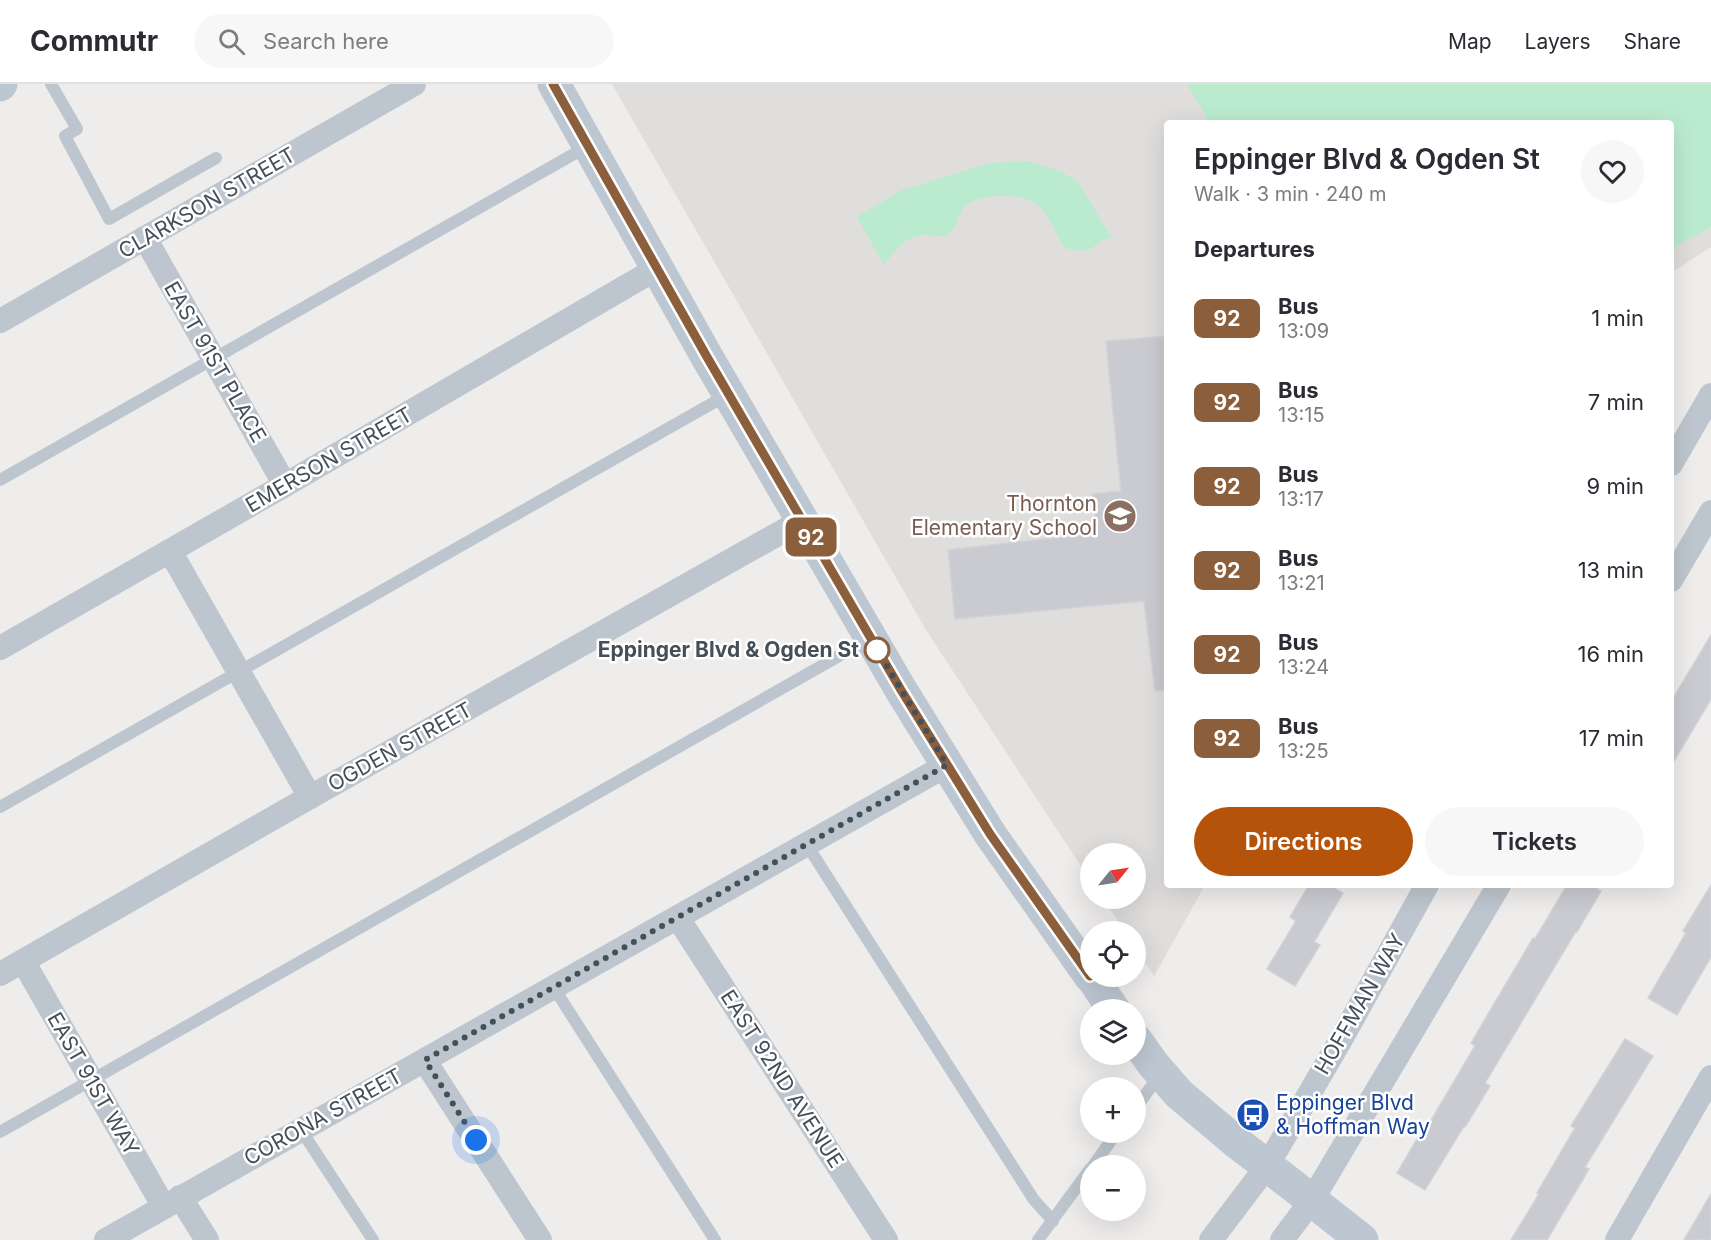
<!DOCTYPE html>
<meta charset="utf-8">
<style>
:root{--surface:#fff;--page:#f7f7f7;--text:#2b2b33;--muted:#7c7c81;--line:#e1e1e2;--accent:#b45309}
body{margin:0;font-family:Inter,sans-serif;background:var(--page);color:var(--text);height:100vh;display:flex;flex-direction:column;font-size:22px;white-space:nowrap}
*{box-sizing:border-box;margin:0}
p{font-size:20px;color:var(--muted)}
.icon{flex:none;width:33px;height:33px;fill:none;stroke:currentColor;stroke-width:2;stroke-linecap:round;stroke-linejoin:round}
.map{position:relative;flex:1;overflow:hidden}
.panel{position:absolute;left:1164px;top:36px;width:510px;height:768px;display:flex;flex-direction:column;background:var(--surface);border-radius:6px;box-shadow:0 6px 24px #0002}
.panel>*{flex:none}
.badge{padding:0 12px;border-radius:9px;font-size:21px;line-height:39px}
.needle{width:39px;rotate:60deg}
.tools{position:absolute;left:1080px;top:759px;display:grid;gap:12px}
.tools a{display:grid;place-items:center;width:66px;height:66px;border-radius:50%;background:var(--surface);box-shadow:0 6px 24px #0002;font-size:30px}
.you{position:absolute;width:30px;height:30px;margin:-15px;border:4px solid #fff;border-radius:50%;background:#1a73e8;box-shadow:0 0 0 9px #1a73e833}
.map>.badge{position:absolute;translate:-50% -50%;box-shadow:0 0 0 3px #fff}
h2{padding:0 30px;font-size:22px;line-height:54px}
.round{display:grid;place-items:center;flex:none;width:63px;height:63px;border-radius:32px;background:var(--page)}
.head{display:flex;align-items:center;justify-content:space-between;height:102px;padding:0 30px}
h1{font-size:28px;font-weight:600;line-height:45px}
.primary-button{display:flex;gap:12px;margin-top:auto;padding:12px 30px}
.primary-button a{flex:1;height:69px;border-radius:36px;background:var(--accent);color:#fff;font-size:24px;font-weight:600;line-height:69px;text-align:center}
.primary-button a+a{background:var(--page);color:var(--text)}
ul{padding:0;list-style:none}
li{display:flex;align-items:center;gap:18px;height:84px;padding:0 30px}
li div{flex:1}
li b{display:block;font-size:22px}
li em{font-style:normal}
li .badge{min-width:66px;font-weight:700;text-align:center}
header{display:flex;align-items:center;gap:36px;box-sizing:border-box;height:84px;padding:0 30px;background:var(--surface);border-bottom:2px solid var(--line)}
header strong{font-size:28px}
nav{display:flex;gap:33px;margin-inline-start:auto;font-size:21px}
.search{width:420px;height:54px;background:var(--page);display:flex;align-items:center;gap:15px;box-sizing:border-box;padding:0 21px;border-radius:33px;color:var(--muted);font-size:22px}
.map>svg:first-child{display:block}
.education{fill:#e0dddd}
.green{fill:#bbebcf}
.building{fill:#c9cbd1;stroke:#d0d2d7;stroke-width:1.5}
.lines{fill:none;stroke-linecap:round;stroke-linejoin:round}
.lane{stroke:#bdc6ce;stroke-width:12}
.street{stroke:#bdc6ce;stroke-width:24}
.secondary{stroke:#bdc7d2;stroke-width:33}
.line-casing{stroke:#fff;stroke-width:14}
.line{stroke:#8b5e3c;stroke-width:9}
.walk{stroke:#454f58;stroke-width:6;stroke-dasharray:0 10.8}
.stop-dot{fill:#fff;stroke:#8b5e3c;stroke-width:3}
.labels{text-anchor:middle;stroke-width:5;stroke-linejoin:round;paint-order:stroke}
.street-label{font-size:21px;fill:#454f58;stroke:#fff}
.education-label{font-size:21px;fill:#785e54;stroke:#fff;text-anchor:end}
.stop-label{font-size:21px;font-weight:bold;fill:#454f58;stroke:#fff;text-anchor:end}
.transit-label{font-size:21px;fill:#164399;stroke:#fff;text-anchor:start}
</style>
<header>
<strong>Commutr</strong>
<div class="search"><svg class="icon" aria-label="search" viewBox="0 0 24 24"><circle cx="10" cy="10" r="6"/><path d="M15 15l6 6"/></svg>Search here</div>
<nav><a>Map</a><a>Layers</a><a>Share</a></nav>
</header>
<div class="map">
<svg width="1711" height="1156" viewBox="0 0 1711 1156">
<rect width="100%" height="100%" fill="#efecec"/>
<path class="education" d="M612,0H1711V163L1671,189V39H1167V801H1205L1154,892L1136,864V848L1125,847L1103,815L1136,814V770H1090V796L926,546Z"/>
<g class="green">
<path d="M1187,0H1711V143L1671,165V39H1210Z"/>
<path d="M1030,77L1062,88L1078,98L1112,154C1099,155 1100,160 1090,165C1083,169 1074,164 1065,165C1059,154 1047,130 1039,122C1026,108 979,109 965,122C956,131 959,146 946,151C938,154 931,151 923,151C905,152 894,168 884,181L857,133L900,107L989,79Z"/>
</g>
<g class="building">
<path d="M1167,252V606L1155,607L1144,517L955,535L948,466L1097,449L1092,410L1121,407L1106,257Z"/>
<path d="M1711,551V615L1671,682V618Z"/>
<path d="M1309,801H1329L1343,809L1314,858L1320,861L1295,902L1267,885L1296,837L1290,833Z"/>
<path d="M1567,801H1591L1601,807L1577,848L1576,847L1485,999L1490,1002L1465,1043L1464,1042L1425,1106L1397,1089L1421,1048L1423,1050L1475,962L1471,959L1533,854L1535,855Z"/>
<path d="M1711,801V873L1677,931L1648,914L1686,849L1683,847Z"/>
<path d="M1625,955L1653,972L1585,1083L1589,1085L1547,1156H1511L1539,1110L1537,1109L1575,1044L1571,1042Z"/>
<path d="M1711,1110V1156H1684Z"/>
</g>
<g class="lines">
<g class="lane">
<path d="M51,0L77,45L65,52L109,135L216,74"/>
<path d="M0,396L588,62"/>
<path d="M0,723L727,311"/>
<path d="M807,761L1034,1116L1053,1137"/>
<path d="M554,904L715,1156"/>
<path d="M1136,1024L1160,990"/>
<path d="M301,1046L373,1156"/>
<path d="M0,1048L869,555"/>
<path d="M1093,1082L1117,1048"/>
<path d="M1038,1156L1090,1085"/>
</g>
<g class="street">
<path d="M145,154L285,401"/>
<path d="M0,237L414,0"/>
<path d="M1671,380L1711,311"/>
<path d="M170,467L310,713"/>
<path d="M1671,496L1711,428"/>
<path d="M0,564L285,401L656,185"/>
<path d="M678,834L886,1156"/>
<path d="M23,877L164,1123"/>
<path d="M0,890L310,713L801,437"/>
<path d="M425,977L540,1156"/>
<path d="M180,1113L207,1156"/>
<path d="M106,1156L947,681"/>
<path d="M1211,1156L1267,1082L1339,959L1427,801"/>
<path d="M1282,1156L1312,1116L1499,801"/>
<path d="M1617,1156L1711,993"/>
</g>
<g class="secondary">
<path d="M554,0L707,273L901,606L990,750L1090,892"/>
<path d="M0,1L1,0"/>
<path d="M1091,892L1114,926"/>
<path d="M1136,956L1153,980L1179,1010L1236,1058L1291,1100L1362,1156"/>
</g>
</g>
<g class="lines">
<defs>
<path id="line" d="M553,0L707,273L901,606L990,750L1090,892"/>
</defs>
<use href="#line" class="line-casing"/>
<use href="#line" class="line"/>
<path class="walk" d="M476,1056L425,976L947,681L877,566"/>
</g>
<defs>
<symbol id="school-disc" viewBox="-11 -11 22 22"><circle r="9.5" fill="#8d6e63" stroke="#fff"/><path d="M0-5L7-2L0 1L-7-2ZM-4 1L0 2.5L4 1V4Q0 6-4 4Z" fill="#fff"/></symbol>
<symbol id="bus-disc" viewBox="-11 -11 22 22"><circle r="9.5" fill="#1a4fb4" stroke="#fff"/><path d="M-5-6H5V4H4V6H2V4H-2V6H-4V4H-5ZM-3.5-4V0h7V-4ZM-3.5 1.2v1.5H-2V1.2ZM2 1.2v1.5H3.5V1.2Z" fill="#fff"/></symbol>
</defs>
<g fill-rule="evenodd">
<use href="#school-disc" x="1101" y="413" width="38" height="38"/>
<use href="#bus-disc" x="1234" y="1012" width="38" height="38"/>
</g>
<circle class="stop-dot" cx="877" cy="566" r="12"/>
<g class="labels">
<g class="street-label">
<text transform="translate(207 119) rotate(-30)" y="7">CLARKSON STREET</text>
<text transform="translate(215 278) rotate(60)" y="7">EAST 91ST PLACE</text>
<text transform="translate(329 376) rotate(-30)" y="7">EMERSON STREET</text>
<text transform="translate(400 663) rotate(-29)" y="7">OGDEN STREET</text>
<text transform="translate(1360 920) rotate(-60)" y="7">HOFFMAN WAY</text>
<text transform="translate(782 995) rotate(57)" y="7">EAST 92ND AVENUE</text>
<text transform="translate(93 1000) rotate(60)" y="7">EAST 91ST WAY</text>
<text transform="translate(323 1033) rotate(-29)" y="7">CORONA STREET</text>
</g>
<g class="education-label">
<text x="1097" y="427">Thornton<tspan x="1097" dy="24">Elementary School</tspan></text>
</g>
<g class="stop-label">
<text x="859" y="573">Eppinger Blvd &amp; Ogden St</text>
</g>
<g class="transit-label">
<text x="1276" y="1026">Eppinger Blvd<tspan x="1276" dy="24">&amp; Hoffman Way</tspan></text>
</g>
</g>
</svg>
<div class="tools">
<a><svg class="needle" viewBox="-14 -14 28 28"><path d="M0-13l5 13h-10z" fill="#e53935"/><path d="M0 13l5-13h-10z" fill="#7c7c81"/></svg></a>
<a><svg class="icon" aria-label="locate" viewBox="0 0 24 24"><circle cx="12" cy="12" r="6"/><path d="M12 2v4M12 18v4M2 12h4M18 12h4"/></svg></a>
<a><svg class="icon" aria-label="layers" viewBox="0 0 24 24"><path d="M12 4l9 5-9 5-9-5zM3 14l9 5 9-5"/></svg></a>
<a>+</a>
<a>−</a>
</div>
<div class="you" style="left:476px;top:1056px"></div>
<b class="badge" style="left:811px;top:453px;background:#8b5e3c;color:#fff">92</b>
<section class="panel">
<div class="head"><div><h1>Eppinger Blvd &amp; Ogden St</h1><p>Walk · 3 min · 240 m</p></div><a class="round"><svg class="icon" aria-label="heart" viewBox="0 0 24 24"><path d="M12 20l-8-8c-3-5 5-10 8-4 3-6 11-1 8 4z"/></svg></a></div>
<h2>Departures</h2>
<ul>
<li><span class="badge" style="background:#8b5e3c;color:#fff">92</span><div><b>Bus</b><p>13:09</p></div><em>1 min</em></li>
<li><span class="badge" style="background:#8b5e3c;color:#fff">92</span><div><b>Bus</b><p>13:15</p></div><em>7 min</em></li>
<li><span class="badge" style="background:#8b5e3c;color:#fff">92</span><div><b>Bus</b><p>13:17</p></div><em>9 min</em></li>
<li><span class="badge" style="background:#8b5e3c;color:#fff">92</span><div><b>Bus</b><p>13:21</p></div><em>13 min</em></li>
<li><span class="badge" style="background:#8b5e3c;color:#fff">92</span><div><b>Bus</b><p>13:24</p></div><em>16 min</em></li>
<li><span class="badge" style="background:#8b5e3c;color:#fff">92</span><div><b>Bus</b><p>13:25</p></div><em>17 min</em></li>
</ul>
<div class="primary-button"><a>Directions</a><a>Tickets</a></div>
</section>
</div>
